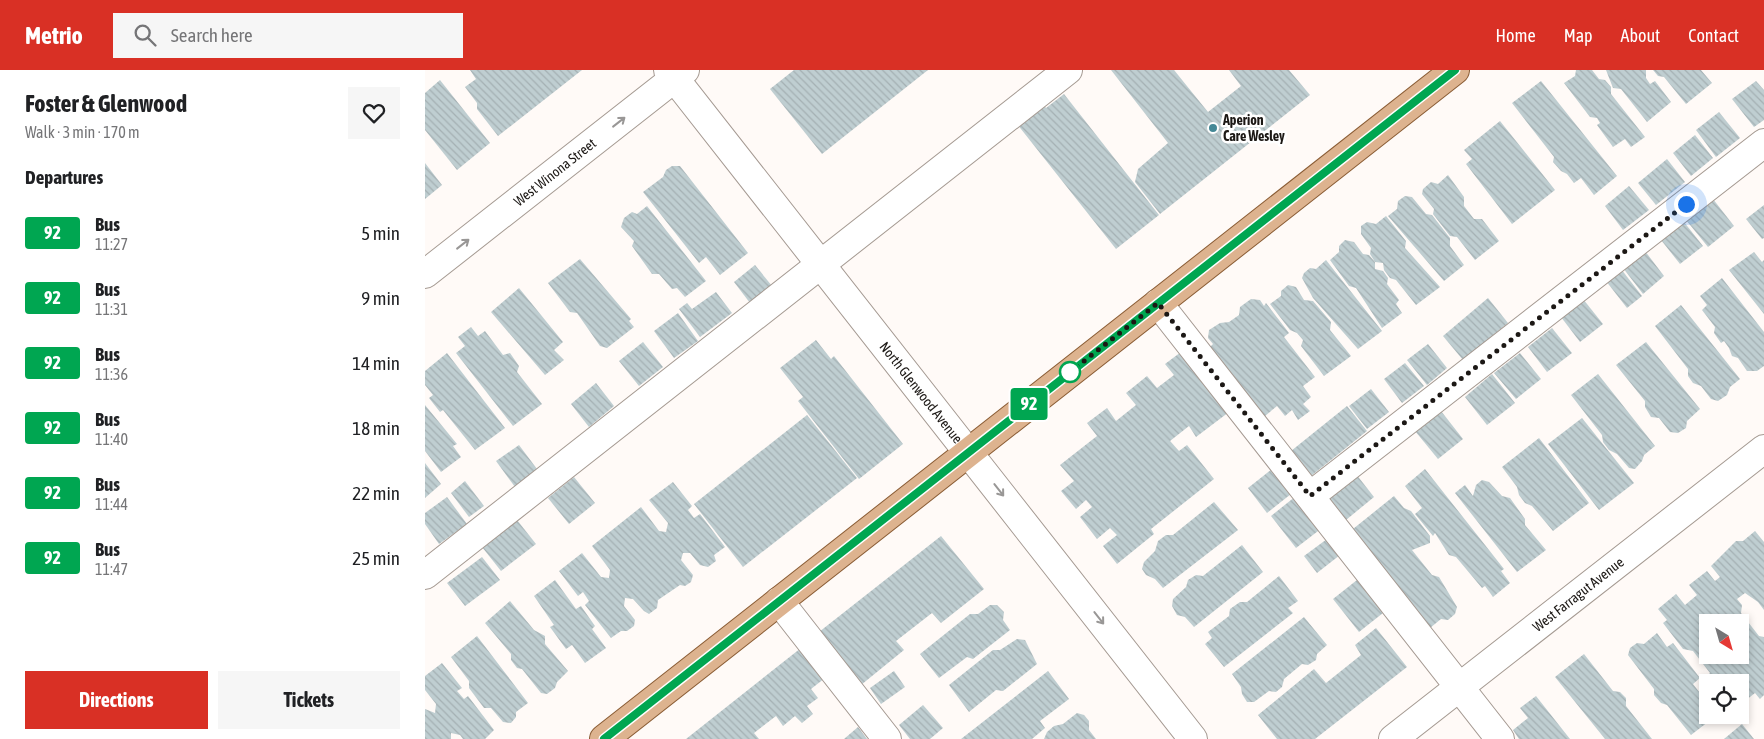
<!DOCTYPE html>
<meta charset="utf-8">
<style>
:root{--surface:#fff;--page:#f6f6f6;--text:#202124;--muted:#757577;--accent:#d93025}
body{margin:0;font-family:"Asap Condensed",sans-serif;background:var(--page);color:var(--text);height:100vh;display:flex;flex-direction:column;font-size:19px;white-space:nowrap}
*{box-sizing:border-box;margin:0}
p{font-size:16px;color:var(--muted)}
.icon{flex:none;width:28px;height:28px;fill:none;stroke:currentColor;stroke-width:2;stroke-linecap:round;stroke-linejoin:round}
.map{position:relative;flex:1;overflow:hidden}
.sheet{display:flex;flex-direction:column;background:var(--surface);width:425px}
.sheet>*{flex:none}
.badge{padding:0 10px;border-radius:4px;font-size:18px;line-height:32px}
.needle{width:32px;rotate:143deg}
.fabs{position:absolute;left:1274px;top:544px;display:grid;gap:10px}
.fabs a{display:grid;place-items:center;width:50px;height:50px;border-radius:0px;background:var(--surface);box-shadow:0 2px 8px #0003;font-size:25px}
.you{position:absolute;width:25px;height:25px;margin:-12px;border:4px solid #fff;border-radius:50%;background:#1a73e8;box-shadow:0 0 0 8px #1a73e833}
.map>.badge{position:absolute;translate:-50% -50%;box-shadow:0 0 0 2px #fff}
h2{padding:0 25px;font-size:19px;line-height:45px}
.round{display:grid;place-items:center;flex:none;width:52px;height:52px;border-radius:0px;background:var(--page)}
.head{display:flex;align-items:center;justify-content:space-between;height:85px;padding:0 25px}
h1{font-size:24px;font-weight:700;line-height:38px}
.primary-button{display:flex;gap:10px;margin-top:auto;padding:10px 25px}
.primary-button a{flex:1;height:58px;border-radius:0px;background:var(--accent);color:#fff;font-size:20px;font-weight:700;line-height:58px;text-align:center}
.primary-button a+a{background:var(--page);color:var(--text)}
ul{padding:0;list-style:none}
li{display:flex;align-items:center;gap:15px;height:65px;padding:0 25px}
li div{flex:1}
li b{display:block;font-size:19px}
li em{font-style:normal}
li .badge{min-width:55px;font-weight:700;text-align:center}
header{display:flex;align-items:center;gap:30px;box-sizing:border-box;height:70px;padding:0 25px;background:var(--accent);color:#fff}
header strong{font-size:24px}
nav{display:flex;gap:28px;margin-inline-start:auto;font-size:18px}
.search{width:350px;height:45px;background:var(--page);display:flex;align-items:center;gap:12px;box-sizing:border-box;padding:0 18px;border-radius:0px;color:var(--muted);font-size:19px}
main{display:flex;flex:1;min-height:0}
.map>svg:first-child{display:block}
.building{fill:url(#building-back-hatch);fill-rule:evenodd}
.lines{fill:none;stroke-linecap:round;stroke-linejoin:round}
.minor-casing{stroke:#a59a92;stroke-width:30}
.major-casing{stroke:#8a5c34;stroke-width:30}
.minor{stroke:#fff;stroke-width:28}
.major{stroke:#ddb38f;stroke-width:28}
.oneway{stroke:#999796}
.line-casing{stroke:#fff;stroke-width:11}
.line{stroke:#00a651;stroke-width:8}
.walk{stroke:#1c1815;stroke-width:5;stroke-dasharray:0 9}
.poi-dot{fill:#448896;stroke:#fff;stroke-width:2}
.stop-dot{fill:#fff;stroke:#00a651;stroke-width:2.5}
.labels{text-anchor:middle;stroke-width:5;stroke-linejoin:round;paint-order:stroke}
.poi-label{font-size:14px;font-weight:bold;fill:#1c1815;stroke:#fff;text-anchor:start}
.street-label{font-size:14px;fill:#1c1815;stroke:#fff}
</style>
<header>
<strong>Metrio</strong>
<div class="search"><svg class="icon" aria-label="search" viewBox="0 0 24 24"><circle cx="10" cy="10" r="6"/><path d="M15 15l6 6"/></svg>Search here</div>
<nav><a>Home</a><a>Map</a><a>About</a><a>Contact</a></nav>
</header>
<main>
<section class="sheet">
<div class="head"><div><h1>Foster &amp; Glenwood</h1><p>Walk · 3 min · 170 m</p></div><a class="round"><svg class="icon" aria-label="heart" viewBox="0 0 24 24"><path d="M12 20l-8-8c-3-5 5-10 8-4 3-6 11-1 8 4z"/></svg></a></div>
<h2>Departures</h2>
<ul>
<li><span class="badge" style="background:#00a651;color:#fff">92</span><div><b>Bus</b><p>11:27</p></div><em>5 min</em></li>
<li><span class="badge" style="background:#00a651;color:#fff">92</span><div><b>Bus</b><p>11:31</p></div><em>9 min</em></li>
<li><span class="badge" style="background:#00a651;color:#fff">92</span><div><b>Bus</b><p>11:36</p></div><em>14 min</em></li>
<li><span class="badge" style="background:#00a651;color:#fff">92</span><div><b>Bus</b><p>11:40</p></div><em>18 min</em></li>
<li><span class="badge" style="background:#00a651;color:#fff">92</span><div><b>Bus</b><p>11:44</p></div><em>22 min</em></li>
<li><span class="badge" style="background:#00a651;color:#fff">92</span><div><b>Bus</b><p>11:47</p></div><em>25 min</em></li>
</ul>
<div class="primary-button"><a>Directions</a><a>Tickets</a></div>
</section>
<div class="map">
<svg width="1339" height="669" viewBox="0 0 1339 669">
<defs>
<pattern id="building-back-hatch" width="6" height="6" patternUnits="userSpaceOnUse" patternTransform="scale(1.25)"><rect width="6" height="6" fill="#bfced1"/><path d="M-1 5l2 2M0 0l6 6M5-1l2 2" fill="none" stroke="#a4b0b3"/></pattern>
</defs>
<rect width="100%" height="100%" fill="#fffaf7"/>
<g class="building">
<path d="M45,0H157L73,66L52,39V33L40,17L51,9Z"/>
<path d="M369,0H503L397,84L345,19Z"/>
<path d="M686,0H749L783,42L816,16L804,0H864L885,25L735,144L710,112L713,99L743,73Z"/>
<path d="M1151,0H1167L1174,9L1180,10L1186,17V24L1220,67L1206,77L1200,69L1188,77L1172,55L1175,53L1172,48L1165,47L1139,13L1150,6Z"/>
<path d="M1181,0H1221V8L1225,14L1230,11L1246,32L1222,52L1196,19L1188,18Z"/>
<path d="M1228,0H1276L1287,13L1261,34L1239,7L1233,6Z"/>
<path d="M15,10L65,73L32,100L0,60V23Z"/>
<path d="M1116,11L1192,106L1169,125L1156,108L1149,113L1142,104L1136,101L1128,92L1129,87L1087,33Z"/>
<path d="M1331,11L1339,20V50L1329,57L1307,29Z"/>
<path d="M639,24L734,145L691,179L592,54L618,34L621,38Z"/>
<path d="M1294,42L1315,68L1291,87L1271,60Z"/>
<path d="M1075,51L1130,120L1087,154L1041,94L1047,89L1039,80Z"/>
<path d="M1270,65L1288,88L1266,106L1248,83Z"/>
<path d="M1242,89L1260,112L1231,135L1213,113Z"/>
<path d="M0,93L17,115L0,129Z"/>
<path d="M247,96H255L323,183L295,205L281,187L274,193L218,122L238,107L241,100Z"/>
<path d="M1023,105L1039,127V136L1049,149H1057L1074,171L1050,190L1032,167L1025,166L1008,144L1009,139L997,124L998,119L1006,112L1013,114Z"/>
<path d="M1204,116L1224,140L1198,160L1180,136Z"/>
<path d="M980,126L987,127L1001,144L1007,145L1025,168V176L1039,195L1019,211L963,146L972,139L973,131Z"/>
<path d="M1288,129L1309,156L1283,177L1261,150Z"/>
<path d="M1339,135V168L1337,169L1321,149Z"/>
<path d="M222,136L281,211L260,227L252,218L247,219L234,204H227L207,176L209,171L196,157L199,148L207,142L212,144Z"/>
<path d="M961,146L981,171L980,178L1015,217L991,235L971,210L965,208L959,200L958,193L950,192L945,184L946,178L936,164V156L942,152L951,154Z"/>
<path d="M1259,152L1278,176L1255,194L1236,170Z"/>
<path d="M920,170L929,172L938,184L944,185L950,192V199L958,201L963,208L962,214L974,230L971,234L977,243L957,258L931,218L924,216L905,190L914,182V176Z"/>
<path d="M1220,181L1239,206L1218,224L1198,198Z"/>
<path d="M1329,182L1337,192L1339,190V244L1304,200Z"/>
<path d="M155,189L206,249L204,251L209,257L182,278L175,276L152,243L145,242L123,213Z"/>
<path d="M901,190L957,261L933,279L888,228L877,208L879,203L885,198L891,199Z"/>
<path d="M330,195L347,216L325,233L309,212Z"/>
<path d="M1196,199L1217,226L1202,238L1181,211Z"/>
<path d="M1297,208L1339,262V296L1332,301H1322L1313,288L1307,286L1304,278L1299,271L1296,273L1289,263L1290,257L1277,240L1282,235L1275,226Z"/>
<path d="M863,215L871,217L879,230L888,231L906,252L905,260L926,286L899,306L876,276L878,270L872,263L865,260L845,234L856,226V221Z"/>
<path d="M94,218L138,272L129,280L139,290L120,305L66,242Z"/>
<path d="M291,222L307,243L275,267L254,239L262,233L267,239Z"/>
<path d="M1063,228L1083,253L1038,290L1018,266Z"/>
<path d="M826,229L835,230L839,236L841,233L864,263L859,267L890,307L878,316L886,327L878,334L885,341L873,350L867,340L860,346L852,336L840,346L785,277L788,274L783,268L784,260L795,253L804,252L814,245L815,237Z"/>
<path d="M1158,229L1178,254L1155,272L1136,247Z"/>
<path d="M1256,235L1315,309L1305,317L1302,325L1293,331L1286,329L1276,316L1268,313L1263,306V299L1230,256Z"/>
<path d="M253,243L273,271L249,288L229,261Z"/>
<path d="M46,257L53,266L60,261L78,285L85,283L94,296L92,302L117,334L88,356L31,283L40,276L33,267Z"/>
<path d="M1127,258L1147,283L1122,302L1103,277Z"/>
<path d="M391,270L406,289L409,286L478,374L434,409L373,331L378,327L355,298Z"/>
<path d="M218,272L238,297L214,316L194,291Z"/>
<path d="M1221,272L1275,339L1262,351L1261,358L1253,363L1245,362L1234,348L1226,347L1220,337V331L1191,295Z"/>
<path d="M1003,274L1022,298L1002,315L982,290Z"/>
<path d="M760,279L804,342L771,367L764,356L745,371L754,381L762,375L789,409L726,459L729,464L692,494L678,476L692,465L685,458L672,469L655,447L667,437L661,430L651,439L636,421L649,411L635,395L672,366L662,353L682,338L691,351L711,335L701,323L722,306L732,318L749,305L740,294Z"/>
<path d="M22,283L80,358L50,380L18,340L15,342L4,328L8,325L0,315V301Z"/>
<path d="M1095,283L1116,309L1091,329L1069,303Z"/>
<path d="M980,293L999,316L977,333L959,309Z"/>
<path d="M1067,304L1090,333L1062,355L1040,327Z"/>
<path d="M1173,304L1230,376L1219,385L1217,391L1210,399L1204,398L1192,384L1184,380L1178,372L1177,365L1146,325Z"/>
<path d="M171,313L189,336L164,357L146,334Z"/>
<path d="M946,319L964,342L942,359L924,336Z"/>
<path d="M0,335L32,374L28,376L36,387L16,402L0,381Z"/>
<path d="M922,336L942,361L886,406L866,381Z"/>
<path d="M1016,341L1038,369L1013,389L990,361Z"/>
<path d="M382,345L432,408L318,497L269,434Z"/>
<path d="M1157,348L1209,413L1174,440L1123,374Z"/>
<path d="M1114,368L1164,433L1128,461L1107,436L1100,433L1094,425L1092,417L1077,397Z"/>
<path d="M94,375L112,399L90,417L71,391Z"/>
<path d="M0,393L16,414L0,428Z"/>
<path d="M847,399L866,424L842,443L823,418Z"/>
<path d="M1000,399L1079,499L1076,501L1085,513L1068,527L1060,516L1057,518L1031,487L1024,485L1010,463L1008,466L990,444L997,438L980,416Z"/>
<path d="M931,404L949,427L921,450L903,426Z"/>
<path d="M149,407L170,433L144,454L123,428Z"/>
<path d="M1057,410L1064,412L1077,426L1085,428L1100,449V455L1121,480L1092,502L1030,423L1040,415L1048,426L1051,415Z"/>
<path d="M40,411L59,436L44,447L26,423Z"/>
<path d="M248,412L267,436L263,440L269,448L275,444L300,477L289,485L291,491L283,497L275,495L265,483H258L256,490L268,505L266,512L260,516L255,515L233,530L232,538L224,544L219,541L208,529L200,528L199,536L210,550L209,556L202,561H196L186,568L160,535L164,531L158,522L153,526L134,501L157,483L176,507L184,508L185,500L167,476L216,437L234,461L241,462L243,453L224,430Z"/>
<path d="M871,426L897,458L871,478L846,446Z"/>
<path d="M969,426L979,438L986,441L1005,466V473L987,480L1007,505L1014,507L1032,537L1030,544L1023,550L1016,549L1005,558L928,459Z"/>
<path d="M22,427L42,454L14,474L0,454V443Z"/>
<path d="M789,432L813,460L738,518L730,509L721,505L717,499L719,492L730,481L733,471L741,465H748Z"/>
<path d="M92,450L111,474L76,501L57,477Z"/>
<path d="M1330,461L1339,472V540L1333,532L1320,523L1312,529L1317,535L1316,543L1334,566L1339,567V625L1335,629L1330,623L1316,634L1315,612H1287L1282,606L1285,603L1268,581L1258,579L1238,553L1242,550L1233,539L1251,524L1260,535L1272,525L1264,515L1282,501L1290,511L1295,507L1286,496L1311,471H1318ZM1282,552H1315V585H1282Z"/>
<path d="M516,466L559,519L516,553L507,543L471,571L479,580L436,615L394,562Z"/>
<path d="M902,469L915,485L892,503L879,486Z"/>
<path d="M817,475L838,502L769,557L760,547L752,545L747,536L748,529L761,517L763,510L771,505L778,506Z"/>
<path d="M57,487L75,510L40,536L22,513Z"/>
<path d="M854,506L873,531L863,538L868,543L799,597L780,574L787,568L783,562L804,546L805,539L815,532H822Z"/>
<path d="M130,510L151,539L156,536L170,556L167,559L181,578L160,593L147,575L141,579L125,557L129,555L109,526Z"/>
<path d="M932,510L958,543L934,562L908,529Z"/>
<path d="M85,531L109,560L120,566V574L143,601L132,612L130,618L122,624L116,623L97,599L92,598L86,590V584L60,553Z"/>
<path d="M565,535H572L579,542L578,550L585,560L548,589L542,587L514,608L495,584L545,544H553Z"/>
<path d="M879,547L902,575L892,584L891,590L883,595L877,594L859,609L857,617L851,622L844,621L829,632H822L817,624L816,617L807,604Z"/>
<path d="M951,558L982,597L890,669H852L833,645L889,599L901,613L936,585L930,575Z"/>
<path d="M1232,563L1242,577L1248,573L1275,608L1268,614L1282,632V645H1292L1266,665L1242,635L1236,633L1229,625V619L1203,585L1205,578L1212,573L1219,574Z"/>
<path d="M52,566L103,633L91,642V647L86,653L78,652L66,638H59L44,618V611L26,587Z"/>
<path d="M592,569L600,570L612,594L578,621L571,620L544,642L524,615L568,580H575Z"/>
<path d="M376,578L400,608L386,619L393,628L382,636L388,644L377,653L370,646L358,656L351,646L329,663L334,669H261Z"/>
<path d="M1159,584L1188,621L1195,622L1201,628V636L1227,669H1180L1130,607Z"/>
<path d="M17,593L37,618L32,621L39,629L43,626L69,660L60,669H38L35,665L26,663V669H0V639L10,643L11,634L0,620V606Z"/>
<path d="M469,601L480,617L456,634L445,618Z"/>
<path d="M623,601L644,629L615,651L620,658L607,669H536Z"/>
<path d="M1111,626L1145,669H1094L1088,660L1103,648L1095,638Z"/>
<path d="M498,635L518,658L505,669H485L474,655Z"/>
<path d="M652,643L659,645L664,651V660L671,669H619L622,662L629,656L638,654Z"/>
<path d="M1317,654L1329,669H1299Z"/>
<path d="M433,657L442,669H419Z"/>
</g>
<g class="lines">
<defs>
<g id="minor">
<path id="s1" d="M243,0L768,669"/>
<path id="s2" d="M0,204L260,0"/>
<path d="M733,233L1075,669"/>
<path d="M885,426L1339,73"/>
<path d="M0,505L643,0"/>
<path d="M354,531L462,669"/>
<path id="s3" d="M968,669L1339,379"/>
</g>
<path id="major" d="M179,669L1030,0"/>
</defs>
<use href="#minor" class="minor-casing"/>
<use href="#major" class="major-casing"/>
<use href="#minor" class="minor"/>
<use href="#major" class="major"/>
</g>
<defs><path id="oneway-shaft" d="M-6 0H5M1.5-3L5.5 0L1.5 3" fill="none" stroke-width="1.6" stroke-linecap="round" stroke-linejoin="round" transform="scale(1.25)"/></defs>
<g class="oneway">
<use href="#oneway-shaft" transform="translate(194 52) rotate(-38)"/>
<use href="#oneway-shaft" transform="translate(38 174) rotate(-38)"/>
<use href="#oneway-shaft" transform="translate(574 420) rotate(52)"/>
<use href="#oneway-shaft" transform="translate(674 548) rotate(52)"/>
</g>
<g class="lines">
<defs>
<path id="line" d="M179,669L1030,0"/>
</defs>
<use href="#line" class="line-casing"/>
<use href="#line" class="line"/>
<path class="walk" d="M645,302L733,233L885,426L1261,134"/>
</g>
<circle class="poi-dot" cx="788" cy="58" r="5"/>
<circle class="stop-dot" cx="645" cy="302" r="10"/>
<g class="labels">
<g class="poi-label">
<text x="798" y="55">Aperion<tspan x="798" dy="16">Care Wesley</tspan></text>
</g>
<g class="street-label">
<text dy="5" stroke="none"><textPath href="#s2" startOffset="165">West Winona Street</textPath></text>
<text dy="5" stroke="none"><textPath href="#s1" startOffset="410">North Glenwood Avenue</textPath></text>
<text dy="5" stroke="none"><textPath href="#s3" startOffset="235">West Farragut Avenue</textPath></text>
</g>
</g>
</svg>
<div class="fabs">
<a><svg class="needle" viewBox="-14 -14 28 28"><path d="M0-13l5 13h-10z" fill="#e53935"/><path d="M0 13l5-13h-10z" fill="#757577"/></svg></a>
<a><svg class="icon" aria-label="locate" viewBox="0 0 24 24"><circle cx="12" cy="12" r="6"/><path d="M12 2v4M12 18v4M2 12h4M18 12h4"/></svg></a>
</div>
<div class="you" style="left:1261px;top:134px"></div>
<b class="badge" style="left:604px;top:334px;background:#00a651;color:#fff">92</b>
</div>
</main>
